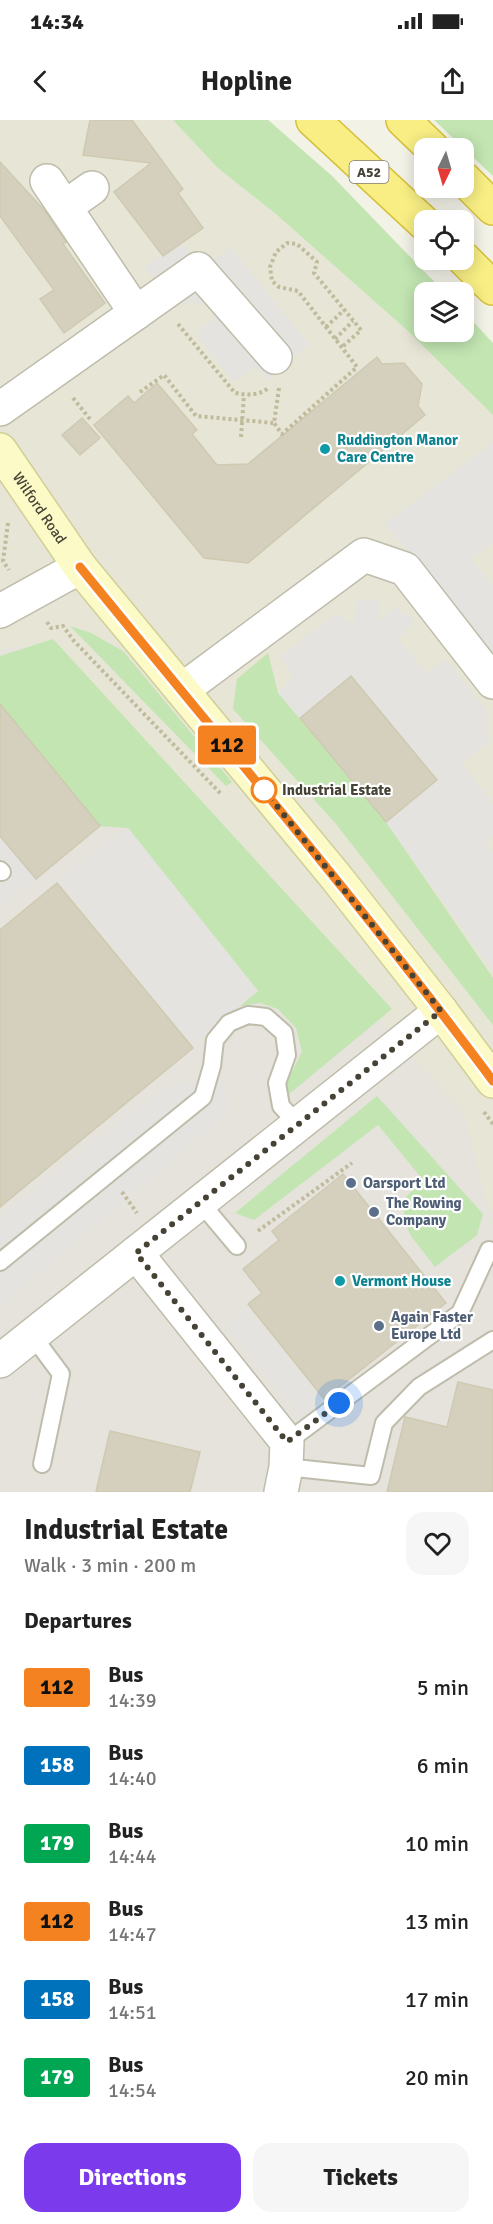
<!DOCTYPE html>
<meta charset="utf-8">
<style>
:root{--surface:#fff;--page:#f6f6f6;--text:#222;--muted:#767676;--accent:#7c3aed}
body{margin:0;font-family:Signika,sans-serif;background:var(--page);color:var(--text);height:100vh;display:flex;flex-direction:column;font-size:22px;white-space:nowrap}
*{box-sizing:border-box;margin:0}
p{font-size:20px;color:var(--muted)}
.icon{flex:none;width:33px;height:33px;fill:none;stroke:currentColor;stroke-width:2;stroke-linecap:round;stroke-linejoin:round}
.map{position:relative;height:1372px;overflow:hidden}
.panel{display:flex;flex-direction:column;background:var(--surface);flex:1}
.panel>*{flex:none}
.badge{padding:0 12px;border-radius:4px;font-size:21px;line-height:39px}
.needle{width:39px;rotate:185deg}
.tools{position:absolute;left:414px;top:18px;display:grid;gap:12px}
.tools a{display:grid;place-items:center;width:60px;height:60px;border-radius:12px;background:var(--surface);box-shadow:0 3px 15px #0003;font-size:30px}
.you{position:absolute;width:30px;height:30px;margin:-15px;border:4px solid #fff;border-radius:50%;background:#1a73e8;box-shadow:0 0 0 9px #1a73e833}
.map>.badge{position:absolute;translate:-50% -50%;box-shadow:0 0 0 3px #fff}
h2{padding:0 24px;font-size:22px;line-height:54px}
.round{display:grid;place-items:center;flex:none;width:63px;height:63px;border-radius:18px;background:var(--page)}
.summary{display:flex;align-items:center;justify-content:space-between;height:102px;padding:0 24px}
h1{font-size:28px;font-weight:700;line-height:45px}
.action{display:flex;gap:12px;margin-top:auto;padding:12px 24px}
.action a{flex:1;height:69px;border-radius:18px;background:var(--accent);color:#fff;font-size:24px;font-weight:700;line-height:69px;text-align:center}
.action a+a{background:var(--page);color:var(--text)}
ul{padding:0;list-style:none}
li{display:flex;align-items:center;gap:18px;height:78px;padding:0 24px}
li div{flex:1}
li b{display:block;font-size:22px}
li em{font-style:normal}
li .badge{min-width:66px;font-weight:700;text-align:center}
.status{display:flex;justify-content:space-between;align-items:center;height:42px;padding:0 30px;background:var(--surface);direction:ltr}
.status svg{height:16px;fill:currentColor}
header{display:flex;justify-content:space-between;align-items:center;height:78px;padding:0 24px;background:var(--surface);font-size:27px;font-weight:700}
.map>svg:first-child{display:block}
.residential{fill:#e7e5d6}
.industrial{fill:#e5e3dc}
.green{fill:#c2e5b2}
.parking{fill:#e4e3df}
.building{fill:#d4d0bd;stroke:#cecab1;stroke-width:1.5}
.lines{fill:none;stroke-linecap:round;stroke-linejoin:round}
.service-casing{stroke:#bebcaa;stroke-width:20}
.minor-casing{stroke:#bebcaa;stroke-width:36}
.tertiary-casing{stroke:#bebcaa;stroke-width:36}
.secondary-casing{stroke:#d1cf98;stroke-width:36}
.trunk-casing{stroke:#d6c13e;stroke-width:36}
.path{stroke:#bfbb9c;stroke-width:4;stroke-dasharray:3 3;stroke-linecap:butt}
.service{stroke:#fff;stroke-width:16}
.minor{stroke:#fff;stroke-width:33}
.tertiary{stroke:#fff;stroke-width:33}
.secondary{stroke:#fcfbc8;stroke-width:33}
.trunk{stroke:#f8ee84;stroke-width:33}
.line-casing{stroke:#fff;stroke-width:14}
.line{stroke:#f58220;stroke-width:9}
.walk{stroke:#464336;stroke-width:6;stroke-dasharray:0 10.8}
.culture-dot{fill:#0f9aa8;stroke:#fff;stroke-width:2}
.stop-dot{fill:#fff;stroke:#f58220;stroke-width:3}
.service-dot{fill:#5c6f8a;stroke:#fff;stroke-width:2}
.labels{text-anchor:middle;stroke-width:4.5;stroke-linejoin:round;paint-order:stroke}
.shield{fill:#fff;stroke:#7e7b72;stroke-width:1.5}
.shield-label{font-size:14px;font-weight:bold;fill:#464336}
.culture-label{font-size:15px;font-weight:bold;fill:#0d838f;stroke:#fff;text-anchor:start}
.street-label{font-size:15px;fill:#464336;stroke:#fff}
.stop-label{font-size:15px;font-weight:bold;fill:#464336;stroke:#fff;text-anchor:start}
.service-label{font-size:15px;font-weight:bold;fill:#4e5e75;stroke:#fff;text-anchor:start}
</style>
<div class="status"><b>14:34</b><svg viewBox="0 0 49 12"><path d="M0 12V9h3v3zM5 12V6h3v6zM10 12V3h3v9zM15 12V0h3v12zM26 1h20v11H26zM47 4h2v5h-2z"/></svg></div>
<header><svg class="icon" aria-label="back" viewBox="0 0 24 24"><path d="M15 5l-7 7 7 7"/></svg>Hopline<svg class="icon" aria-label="share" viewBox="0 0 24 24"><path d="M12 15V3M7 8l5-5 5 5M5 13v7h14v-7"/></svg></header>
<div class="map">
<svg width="493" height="1372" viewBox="0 0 493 1372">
<rect width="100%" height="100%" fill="#f3f2e7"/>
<path class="residential" d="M0,0H268L332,56L444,172H424V212H464V192L493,223V1372H0Z"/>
<path class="industrial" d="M19,524L353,871L463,991L487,1085L493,1092V1372H0V530Z"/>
<g class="green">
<path d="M173,0H268L332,56L444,172H424V212H464V192L493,223V295L407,210L276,94L218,48Z"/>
<path d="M434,0H493V56Z"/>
<path d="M70,506L91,513L123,531L232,662L226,666Z"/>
<path d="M53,519L392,889L288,975L285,965L302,932L296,908L278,889L260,883L240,886L258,871L128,708L100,706L0,586V536Z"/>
<path d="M268,533L278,573L386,702L493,858V905L336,704L233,589L237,559Z"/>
<path d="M377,976L483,1094L477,1115L435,1147L411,1116L404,1100V1079L423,1060L378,1005L254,1100L235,1093Z"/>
</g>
<g class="parking">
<path d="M181,122L202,150L230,127L309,224L269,260L255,247L234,262L196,213L216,196L211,187L193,182L173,187L145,146Z"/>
<path d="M493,322V423L471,439L493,465V532L385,404Z"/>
<path d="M358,480H379L380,502L396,486L414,501L398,519L427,553L446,539L487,592L489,623L462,642L493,684V716L486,722L493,732V851L386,702L436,660L351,556L300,598L278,573L294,556L280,537L336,494L354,505Z"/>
<path d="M128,708L258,871L192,925L59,759Z"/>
<path d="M0,716L36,759L0,787Z"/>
<path d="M225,958L228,992L0,1186V1097L165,966Z"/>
<path d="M247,1188L323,1280L302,1297L226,1206Z"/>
</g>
<g class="building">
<path d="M90,0H132L183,69L178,73L203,108L163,136L114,72L151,43L83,35Z"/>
<path d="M0,42L45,91L66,122L63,124L105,183L64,213L40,179L54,170L0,96Z"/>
<path d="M377,237L382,244L404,243L422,264L418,286L425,295L248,443L204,438L94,305L128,276L134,283L157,263L197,310L192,314L217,345L248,344Z"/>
<path d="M82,298L100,318L80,335L62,315Z"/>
<path d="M351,556L437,660L386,702L300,598Z"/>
<path d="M0,584L100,706L36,759L0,716Z"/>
<path d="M57,763L193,928L0,1087V810Z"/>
<path d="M343,1054L446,1183L324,1279L248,1184L262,1173L243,1149L279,1120L272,1111Z"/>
<path d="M458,1262L493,1270V1372H387L405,1297L447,1307Z"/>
<path d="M110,1311L200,1332L190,1372H96Z"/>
</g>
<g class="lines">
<defs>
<g id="service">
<path d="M0,750L2,752"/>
<path d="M200,1082L237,1126"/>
<path d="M0,1142L203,977L212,946L215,920L229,903L248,895L266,897L284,913L287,935L277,963L281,986L298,1004"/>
<path d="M32,1215L61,1254L42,1344"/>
<path d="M287,1322L460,1193L489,1130"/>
<path d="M286,1347L371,1356L384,1303L419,1267L493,1220"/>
</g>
<g id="minor">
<path d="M47,61L136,193"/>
<path d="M65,87L92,68"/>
<path d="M0,289L198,149L275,237"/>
<path d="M182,570L364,435L405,449L493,562"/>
<path d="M136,1133L287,1322L286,1347L281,1372"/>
<path d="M0,1241L441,891"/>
</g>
<path id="tertiary" d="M0,491L80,447"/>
<g id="secondary">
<path id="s1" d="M0,330L80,447L336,757L441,891L493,961"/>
</g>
<g id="trunk">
<path d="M313,0L424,103"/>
<path d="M403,0L432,28"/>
<path d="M464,59L493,88"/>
<path d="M464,139L493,168"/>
</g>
</defs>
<use href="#service" class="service-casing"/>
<use href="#minor" class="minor-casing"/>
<use href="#tertiary" class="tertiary-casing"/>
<use href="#secondary" class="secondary-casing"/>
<use href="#trunk" class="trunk-casing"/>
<g class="path">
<path d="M178,204L235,273C247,275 259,276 268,268"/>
<path d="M326,207L344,190"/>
<path d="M335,219L353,201"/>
<path d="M279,268L274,303L282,314L357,247L298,171L279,167L272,161L270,147L276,132L287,123L297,124L317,142L314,153L361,210L342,227"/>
<path d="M140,272L164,255L196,296L274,303"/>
<path d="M73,278L90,299"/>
<path d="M241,317L244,275"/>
<path d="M8,403L3,441L9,450"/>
<path d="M47,502L51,508L63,506L74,521L221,674"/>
<path d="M484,992L493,1004"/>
<path d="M122,1072L137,1093"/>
<path d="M258,1111L352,1043"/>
</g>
<use href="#service" class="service"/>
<use href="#minor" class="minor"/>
<use href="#tertiary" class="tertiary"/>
<use href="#secondary" class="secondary"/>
<use href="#trunk" class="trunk"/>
</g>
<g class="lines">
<defs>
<path id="line" d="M80,447C219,618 362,785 493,961"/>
</defs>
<use href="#line" class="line-casing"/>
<use href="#line" class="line"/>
<path class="walk" d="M264,670L441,891L136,1133L287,1322L339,1283"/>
</g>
<g class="culture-dot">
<circle cx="325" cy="329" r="6"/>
<circle cx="340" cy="1161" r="6"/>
</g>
<circle class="stop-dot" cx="264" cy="670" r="12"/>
<g class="service-dot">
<circle cx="351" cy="1063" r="6"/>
<circle cx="374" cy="1092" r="6"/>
<circle cx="379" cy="1206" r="6"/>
</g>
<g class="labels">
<rect class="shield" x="349.5" y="41" width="39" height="22" rx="4.5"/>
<g class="shield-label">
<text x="369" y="57">A52</text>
</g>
<g class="culture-label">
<text x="337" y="325">Ruddington Manor<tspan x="337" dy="17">Care Centre</tspan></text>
<text x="352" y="1166">Vermont House</text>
</g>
<g class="street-label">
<text dy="5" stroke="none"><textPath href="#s1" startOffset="70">Wilford Road</textPath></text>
</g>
<g class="stop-label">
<text x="282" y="675">Industrial Estate</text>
</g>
<g class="service-label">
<text x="363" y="1068">Oarsport Ltd</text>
<text x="386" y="1088">The Rowing<tspan x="386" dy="17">Company</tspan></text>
<text x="391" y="1202">Again Faster<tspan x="391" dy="17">Europe Ltd</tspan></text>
</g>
</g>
</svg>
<div class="tools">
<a><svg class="needle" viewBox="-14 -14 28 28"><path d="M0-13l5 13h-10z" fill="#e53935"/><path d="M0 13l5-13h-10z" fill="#767676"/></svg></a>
<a><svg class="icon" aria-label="locate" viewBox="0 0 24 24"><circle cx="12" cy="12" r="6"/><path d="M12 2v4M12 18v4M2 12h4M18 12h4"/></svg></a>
<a><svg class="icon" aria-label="layers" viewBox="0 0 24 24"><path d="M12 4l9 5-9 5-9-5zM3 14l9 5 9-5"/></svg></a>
</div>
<div class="you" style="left:339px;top:1283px"></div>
<b class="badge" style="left:227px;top:625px;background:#f58220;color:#111">112</b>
</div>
<section class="panel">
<div class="summary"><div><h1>Industrial Estate</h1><p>Walk · 3 min · 200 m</p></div><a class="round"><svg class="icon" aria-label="heart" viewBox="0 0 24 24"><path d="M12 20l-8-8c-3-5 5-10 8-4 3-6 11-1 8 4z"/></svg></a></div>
<h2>Departures</h2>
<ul>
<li><span class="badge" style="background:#f58220;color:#111">112</span><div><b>Bus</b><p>14:39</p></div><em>5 min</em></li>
<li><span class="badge" style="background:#0072bc;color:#fff">158</span><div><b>Bus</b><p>14:40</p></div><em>6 min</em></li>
<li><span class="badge" style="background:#00a651;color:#fff">179</span><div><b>Bus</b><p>14:44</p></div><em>10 min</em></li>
<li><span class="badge" style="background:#f58220;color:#111">112</span><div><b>Bus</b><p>14:47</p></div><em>13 min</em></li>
<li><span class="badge" style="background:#0072bc;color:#fff">158</span><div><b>Bus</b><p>14:51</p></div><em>17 min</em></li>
<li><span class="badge" style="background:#00a651;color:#fff">179</span><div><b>Bus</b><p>14:54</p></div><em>20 min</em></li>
</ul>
<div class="action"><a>Directions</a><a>Tickets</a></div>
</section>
